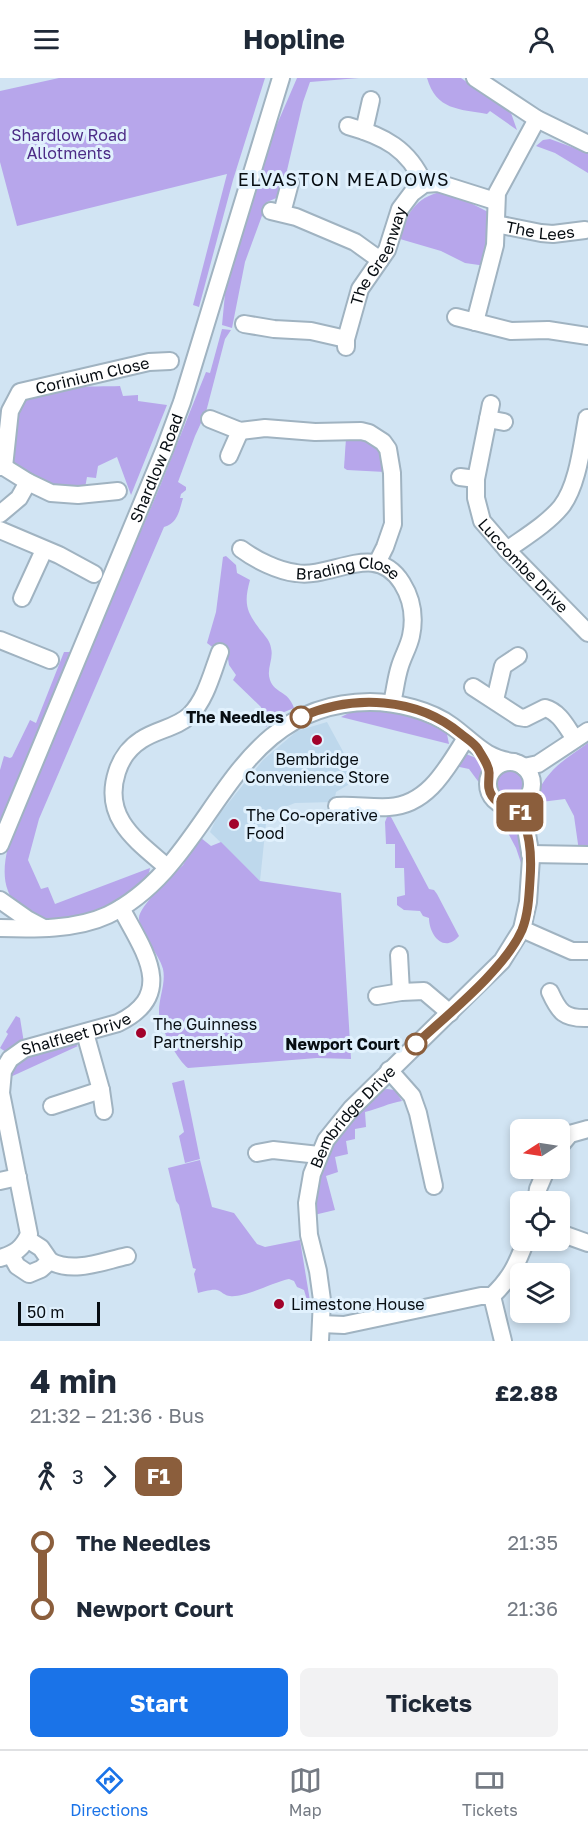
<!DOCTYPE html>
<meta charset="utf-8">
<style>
:root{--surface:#fff;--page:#f2f2f3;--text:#1f2937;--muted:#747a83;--line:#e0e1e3;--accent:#1a73e8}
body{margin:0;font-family:"Golos Text",sans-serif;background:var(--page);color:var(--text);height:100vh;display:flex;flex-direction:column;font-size:22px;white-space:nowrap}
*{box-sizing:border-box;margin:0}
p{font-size:20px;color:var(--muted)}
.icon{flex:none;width:33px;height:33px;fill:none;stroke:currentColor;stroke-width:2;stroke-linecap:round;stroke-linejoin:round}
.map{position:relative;height:1263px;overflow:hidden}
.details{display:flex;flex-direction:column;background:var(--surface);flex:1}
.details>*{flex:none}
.badge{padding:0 12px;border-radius:9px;font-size:21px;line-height:39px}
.needle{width:39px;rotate:258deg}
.tools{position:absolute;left:510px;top:1041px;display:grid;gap:12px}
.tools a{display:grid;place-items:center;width:60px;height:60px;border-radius:9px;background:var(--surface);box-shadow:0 3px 9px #0003;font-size:30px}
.scale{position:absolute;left:18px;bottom:15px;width:82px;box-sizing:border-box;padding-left:6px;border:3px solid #070d12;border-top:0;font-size:16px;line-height:21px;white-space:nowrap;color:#070d12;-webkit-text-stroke:4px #e1f1fd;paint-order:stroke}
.map>.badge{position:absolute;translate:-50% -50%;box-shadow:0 0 0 3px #fff}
.legs{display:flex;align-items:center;gap:9px;height:66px;padding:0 30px;font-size:20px}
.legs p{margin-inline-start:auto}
.headline{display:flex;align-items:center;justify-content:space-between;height:102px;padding:0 30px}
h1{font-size:33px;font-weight:700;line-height:45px}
.action{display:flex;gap:12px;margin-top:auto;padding:12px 30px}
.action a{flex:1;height:69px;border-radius:9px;background:var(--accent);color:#fff;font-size:24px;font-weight:700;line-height:69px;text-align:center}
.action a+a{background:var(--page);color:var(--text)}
ul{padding:0 30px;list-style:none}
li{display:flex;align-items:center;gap:21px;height:66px;font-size:22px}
li i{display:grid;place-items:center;width:9px;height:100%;margin:0 8px;background:currentColor}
li i::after{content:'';width:15px;height:15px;margin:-8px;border:4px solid;border-radius:50%;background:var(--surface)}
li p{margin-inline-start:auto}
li:first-child i{background:linear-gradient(#0000 50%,currentColor 0)}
li:last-child i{background:linear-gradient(currentColor 50%,#0000 0)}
header{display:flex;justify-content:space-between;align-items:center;height:78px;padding:0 30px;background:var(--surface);font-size:27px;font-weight:700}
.tabs{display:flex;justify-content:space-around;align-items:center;height:84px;border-top:2px solid var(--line);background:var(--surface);font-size:16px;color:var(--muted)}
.tabs a{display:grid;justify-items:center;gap:3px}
.tabs .on{color:var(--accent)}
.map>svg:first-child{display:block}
.built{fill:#bed8ec}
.green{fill:#b7a6eb}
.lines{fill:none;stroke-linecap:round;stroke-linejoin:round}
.minor-casing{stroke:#a0b3c1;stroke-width:20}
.minor{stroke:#fff;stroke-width:16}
.line-1-casing{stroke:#fff;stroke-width:14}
.line-1{stroke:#8b5e3c;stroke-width:9}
.stop-1-dot{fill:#fff;stroke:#8b5e3c;stroke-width:3}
.poi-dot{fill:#a2032b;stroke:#e1f1fd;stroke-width:2}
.labels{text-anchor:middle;stroke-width:6;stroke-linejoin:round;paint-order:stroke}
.park-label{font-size:16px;fill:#4c2b86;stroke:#e1f1fd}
.street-label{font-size:16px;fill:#070d12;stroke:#e1f1fd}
.stop-label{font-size:16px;font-weight:bold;fill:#070d12;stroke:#e1f1fd;text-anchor:end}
.poi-label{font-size:16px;fill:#070d12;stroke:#e1f1fd;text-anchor:start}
.neighbourhood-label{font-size:18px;letter-spacing:1.5px;fill:#070d12;stroke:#e1f1fd}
</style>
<header><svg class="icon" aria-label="menu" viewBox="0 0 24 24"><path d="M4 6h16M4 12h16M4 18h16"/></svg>Hopline<svg class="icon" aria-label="person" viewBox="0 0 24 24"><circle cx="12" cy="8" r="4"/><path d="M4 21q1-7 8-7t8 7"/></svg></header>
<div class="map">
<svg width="588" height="1263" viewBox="0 0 588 1263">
<rect width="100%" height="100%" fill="#d1e4f3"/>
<path class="built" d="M327,644L358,701L336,714L334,724L295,725L267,736L260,803L210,754L217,739L263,682L297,653Z"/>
<g class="green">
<path d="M59,0H265L233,102L199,229L193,227L227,96L17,148L0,84V13Z"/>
<path d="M297,0H359L310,4L303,24L281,118L267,124L245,184L232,250L222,247L225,216L222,214L272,58Z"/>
<path d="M427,0H461L511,35L517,52L490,33L487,36C459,31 436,32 427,0Z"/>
<path d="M550,61L588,75V95L555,75L536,68L543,62Z"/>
<path d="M441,114L457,118L490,135L486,188L465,185L441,173L400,161C405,137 416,119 441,114Z"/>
<path d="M222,251L231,252L225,261L206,334L195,358L178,404L186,409V412L181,416L180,420H183C179,433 178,445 164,449L39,741L28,782L41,811L48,809L55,826L150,790C146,822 76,845 48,842C40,841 31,834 24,829C18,825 10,820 8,813C0,792 8,768 14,749L158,413L206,294L210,295Z"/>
<path d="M120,308L123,318L138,317V323L167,327L131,417L117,379L98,388L96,400L87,399L85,410L67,414L9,387C11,376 15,335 21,327C38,306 95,309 120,308Z"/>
<path d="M362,359L382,372L385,394L347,392L344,390L346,360Z"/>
<path d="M226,478L236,487L237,495L250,502C243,527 247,535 262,554C266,559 270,563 271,570C274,581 266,591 270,602C275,616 288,612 294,630L277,637L266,649L261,629L233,602L236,597L229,587L228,581L207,565L216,534L223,479Z"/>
<path d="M64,574H71L0,744V692L4,678L10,680L12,679L30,642L36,645Z"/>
<path d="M368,630C400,634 420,638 447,656L449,666L341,639L351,634Z"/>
<path d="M588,665V773H579L574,738L565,721L533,725C545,693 561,684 588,665Z"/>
<path d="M460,673C465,676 469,677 474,679C487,684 485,702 486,714L469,691L450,687Z"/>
<circle cx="510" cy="708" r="15"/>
<path d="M491,723L508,735L519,749L527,803L516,770Z"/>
<path d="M387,739H391L429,811L434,812L437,816L459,858C444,876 429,857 429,840L423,838L420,833L404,832L397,827V819L405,817L404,790H395V766H386L385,744Z"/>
<path d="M211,746L201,760L211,768L221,764L260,803L341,815L351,981L317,980L188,990C177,982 158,946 159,933C159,919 166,905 163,891C159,875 139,856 139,840C139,828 173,797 183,787L186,781L171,797Z"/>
<path d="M16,938L20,940L24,965L9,976L0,970L8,956L6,954Z"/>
<path d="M72,964L78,968L6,1001C25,969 40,972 72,964Z"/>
<path d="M184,1002L200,1081L185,1085L179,1058L184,1054L172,1005Z"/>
<path d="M387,1011L395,1012L402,1023C389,1025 378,1031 365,1034L366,1049L355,1051V1061L346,1063L348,1076L335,1079L338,1094L326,1098L335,1132L314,1137C318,1106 324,1074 344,1049C355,1036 368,1024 380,1012Z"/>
<path d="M200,1082L212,1129L234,1135L257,1166L265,1169L300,1162L310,1223L307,1222L304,1212L297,1209L294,1203L289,1201C274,1204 244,1220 230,1218C225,1218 221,1213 217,1212C211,1211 203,1214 198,1215L194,1196L196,1191L193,1190L179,1127L176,1123L168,1090Z"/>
</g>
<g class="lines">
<defs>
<g id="minor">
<path d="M475,0L537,41L588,66"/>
<path d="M348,48C384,58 409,71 424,106"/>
<path d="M364,53L371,22"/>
<path d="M271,133L296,139L355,164L380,182"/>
<path d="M282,135L290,105"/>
<path id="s1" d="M496,146L541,155L553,156L585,152"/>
<path d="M456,239L511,253L548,252L588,258"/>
<path d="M475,244L495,167L497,115L537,41"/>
<path d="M244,246L274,251L311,253L346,261"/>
<path id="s2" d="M346,269V261L360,211L387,172L400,131L412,115L424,106L438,105L495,123"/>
<path id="s3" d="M491,326L476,401V420L482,443L507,472L588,555"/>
<path d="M210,341L240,353L265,350L315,354L361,353L369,355L383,364L388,371L392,395L393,446L385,469L377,485"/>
<path d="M488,341L504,344"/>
<path d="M229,378L240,353"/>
<path d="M0,389H4L28,404L19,420L0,436"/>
<path id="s4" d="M4,389L10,333L20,314L149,284L170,283"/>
<path d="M460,399L476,401"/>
<path d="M28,404L51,415L78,417L118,413"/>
<path d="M0,452L59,477L94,496"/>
<path id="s5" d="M241,471C256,482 278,493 296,495C333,501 375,462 402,505C412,521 415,539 411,558C409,568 403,578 400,588C396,600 395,613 392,625"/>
<path d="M507,472C525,459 547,446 561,429C578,408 582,366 587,340"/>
<path d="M22,520L44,472"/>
<path d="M0,562L50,582"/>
<path d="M473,609L519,639L525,640L545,630C560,634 567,650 575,661"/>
<path d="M495,622L503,588L518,578"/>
<circle cx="510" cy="706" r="22"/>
<path d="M524,689L538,686L588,653"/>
<path d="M337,728C354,727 372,730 389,729C428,727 447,690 466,660"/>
<path id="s6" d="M0,767L165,370L182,324L281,0"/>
<path d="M530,776L588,777"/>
<path d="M167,789C137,763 102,740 117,694C121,681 130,669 141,662C157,651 177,650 190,637C206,621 212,595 220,574"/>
<path d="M0,822L27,841L42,849"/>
<path d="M0,850C34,851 76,852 108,837C217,784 224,625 370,624C397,624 430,632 452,648C474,664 485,681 514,684"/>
<path d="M522,851L572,873H588"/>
<path d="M399,877L401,914L424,913L450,935"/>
<path d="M550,914C559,934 564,941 588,940"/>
<path d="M377,918L401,914"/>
<path d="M85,955L101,1012L104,1033"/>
<path d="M389,992L412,1018L418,1035L434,1108"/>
<path d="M52,1028L101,1012"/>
<path d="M560,1068L570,1056L588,1051"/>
<path d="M257,1075L273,1072L319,1077"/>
<path d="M0,1103L18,1099"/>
<path d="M536,1124L538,1111L547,1090"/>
<path d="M560,1155L588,1165"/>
<path d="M11,1177L17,1188L29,1196L41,1191L50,1183L41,1170L27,1161"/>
<path id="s7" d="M0,1180C15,1176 23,1170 29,1156L1,1015L3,993L10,981L24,971L118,945C178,916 143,872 121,830"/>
<path d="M50,1183C74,1196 103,1183 127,1178"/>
<path d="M492,1218L503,1263"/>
<path d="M321,1246L344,1247L481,1218H492C511,1200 517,1186 526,1162"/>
<path id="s8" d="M320,1263L322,1222L318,1193L309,1157L307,1125L312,1096L326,1062L351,1031L502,883L522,851L528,824L531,780L525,744L516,727"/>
</g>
</defs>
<use href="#minor" class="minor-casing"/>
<use href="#minor" class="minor"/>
</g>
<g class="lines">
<defs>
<path id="line-1" d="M301,639C353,616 417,619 461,656C467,661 474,665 478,671C482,678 490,689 489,696C489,705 487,710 492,718C498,727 506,728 516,727C530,751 532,775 530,802C529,819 528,837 522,852C505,891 447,937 416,966"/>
</defs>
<use href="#line-1" class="line-1-casing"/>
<use href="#line-1" class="line-1"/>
</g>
<g class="stop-1-dot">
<circle cx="301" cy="639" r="10"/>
<circle cx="416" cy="966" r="10"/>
</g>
<g class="poi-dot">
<circle cx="317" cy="662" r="6"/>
<circle cx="234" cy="746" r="6"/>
<circle cx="141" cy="955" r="6"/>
<circle cx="279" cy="1226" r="6"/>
</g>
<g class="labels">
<g class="park-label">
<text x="69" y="63">Shardlow Road<tspan x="69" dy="18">Allotments</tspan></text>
</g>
<g class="street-label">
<text dy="6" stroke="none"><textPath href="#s1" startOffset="45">The Lees</textPath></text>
<text dy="6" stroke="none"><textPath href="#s2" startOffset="98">The Greenway</textPath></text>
<text dy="6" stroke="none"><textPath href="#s4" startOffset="152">Corinium Close</textPath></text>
<text dy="6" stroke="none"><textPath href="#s6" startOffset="408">Shardlow Road</textPath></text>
<text dy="6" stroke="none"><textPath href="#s3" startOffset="180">Luccombe Drive</textPath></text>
<text dy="6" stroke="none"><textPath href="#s5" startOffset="114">Brading Close</textPath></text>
<text dy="6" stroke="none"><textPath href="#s7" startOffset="290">Shalfleet Drive</textPath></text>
<text dy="6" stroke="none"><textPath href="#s8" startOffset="240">Bembridge Drive</textPath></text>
</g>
<g class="stop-label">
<text x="284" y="645">The Needles</text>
<text x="400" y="972">Newport Court</text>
</g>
<g class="poi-label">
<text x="317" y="687" text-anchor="middle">Bembridge<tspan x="317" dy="18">Convenience Store</tspan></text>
<text x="246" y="743">The Co-operative<tspan x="246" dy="18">Food</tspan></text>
<text x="153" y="952">The Guinness<tspan x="153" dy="18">Partnership</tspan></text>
<text x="291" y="1232">Limestone House</text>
</g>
<g class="neighbourhood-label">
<text x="344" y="108">ELVASTON MEADOWS</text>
</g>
</g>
</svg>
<div class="tools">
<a><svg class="needle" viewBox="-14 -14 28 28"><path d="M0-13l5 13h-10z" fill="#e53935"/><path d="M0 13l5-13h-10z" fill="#747a83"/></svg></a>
<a><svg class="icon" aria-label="locate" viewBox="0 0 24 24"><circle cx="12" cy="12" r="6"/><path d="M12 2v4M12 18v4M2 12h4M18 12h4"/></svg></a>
<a><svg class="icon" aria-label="layers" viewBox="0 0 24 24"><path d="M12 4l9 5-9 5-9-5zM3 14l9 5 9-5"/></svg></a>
</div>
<div class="scale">50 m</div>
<b class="badge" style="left:520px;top:734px;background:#8b5e3c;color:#fff">F1</b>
</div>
<section class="details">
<div class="headline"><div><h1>4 min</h1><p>21:32 – 21:36 · Bus</p></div><b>£2.88</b></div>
<div class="legs"><svg class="icon" aria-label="walk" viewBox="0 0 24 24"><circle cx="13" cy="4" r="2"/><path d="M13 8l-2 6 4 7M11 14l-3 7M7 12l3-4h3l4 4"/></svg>3<svg class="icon" aria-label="forward" viewBox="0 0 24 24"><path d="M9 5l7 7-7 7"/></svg><b class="badge" style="background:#8b5e3c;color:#fff">F1</b></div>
<ul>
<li><i style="color:#8b5e3c"></i><b>The Needles</b><p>21:35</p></li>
<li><i style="color:#8b5e3c"></i><b>Newport Court</b><p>21:36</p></li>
</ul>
<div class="action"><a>Start</a><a>Tickets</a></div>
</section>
<nav class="tabs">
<a class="on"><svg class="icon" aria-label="directions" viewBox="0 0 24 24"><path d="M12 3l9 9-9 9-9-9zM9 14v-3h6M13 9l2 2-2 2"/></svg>Directions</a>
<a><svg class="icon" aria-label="map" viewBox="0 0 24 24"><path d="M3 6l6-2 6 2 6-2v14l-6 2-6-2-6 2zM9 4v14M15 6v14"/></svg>Map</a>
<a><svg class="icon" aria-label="tickets" viewBox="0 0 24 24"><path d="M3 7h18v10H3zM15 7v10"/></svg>Tickets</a>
</nav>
